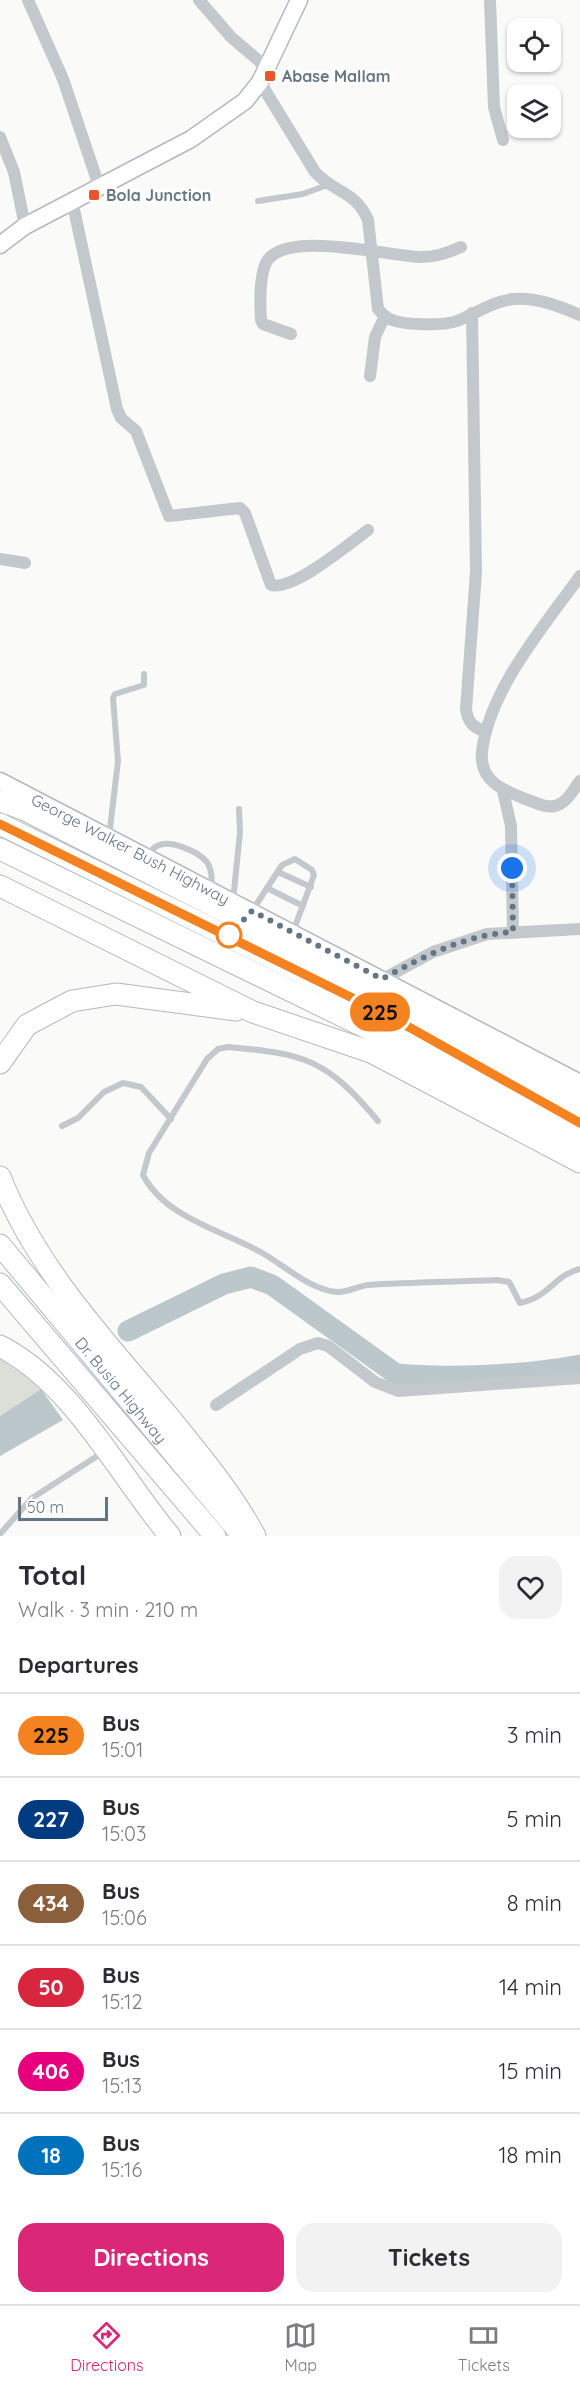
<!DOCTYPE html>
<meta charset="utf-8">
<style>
:root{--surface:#fff;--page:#f2f2f3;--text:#2b2b33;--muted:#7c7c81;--line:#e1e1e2;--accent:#db2777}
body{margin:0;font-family:Quicksand,sans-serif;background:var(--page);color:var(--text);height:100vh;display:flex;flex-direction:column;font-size:22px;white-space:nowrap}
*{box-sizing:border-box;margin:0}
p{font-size:20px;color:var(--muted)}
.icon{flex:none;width:33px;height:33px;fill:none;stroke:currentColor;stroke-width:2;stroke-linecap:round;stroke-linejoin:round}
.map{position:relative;height:1536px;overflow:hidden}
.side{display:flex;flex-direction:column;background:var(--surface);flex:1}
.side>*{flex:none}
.badge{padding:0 12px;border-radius:20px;font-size:21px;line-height:39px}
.controls{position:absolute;left:507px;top:18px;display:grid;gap:12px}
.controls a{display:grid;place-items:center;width:54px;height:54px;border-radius:12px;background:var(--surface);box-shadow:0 2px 4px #0004;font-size:30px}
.scale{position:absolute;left:18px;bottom:15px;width:90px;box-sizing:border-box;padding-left:6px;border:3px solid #657683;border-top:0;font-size:16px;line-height:21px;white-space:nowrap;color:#657683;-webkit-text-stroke:4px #fff;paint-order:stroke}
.you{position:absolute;width:30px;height:30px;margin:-15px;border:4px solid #fff;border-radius:50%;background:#1a73e8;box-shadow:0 0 0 9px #1a73e833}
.map>.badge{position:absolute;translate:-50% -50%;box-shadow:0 0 0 3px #fff}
h2{padding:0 18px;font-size:22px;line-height:54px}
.round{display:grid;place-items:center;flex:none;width:63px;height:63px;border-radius:18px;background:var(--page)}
.head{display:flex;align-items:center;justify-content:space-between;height:102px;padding:0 18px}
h1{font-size:28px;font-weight:700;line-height:45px}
.button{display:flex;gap:12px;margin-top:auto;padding:12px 18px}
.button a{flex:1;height:69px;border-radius:18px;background:var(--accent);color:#fff;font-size:24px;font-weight:700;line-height:69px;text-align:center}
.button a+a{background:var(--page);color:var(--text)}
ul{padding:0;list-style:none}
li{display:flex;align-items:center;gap:18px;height:84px;padding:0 18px;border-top:2px solid var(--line)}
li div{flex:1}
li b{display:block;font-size:22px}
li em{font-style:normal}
li .badge{min-width:66px;font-weight:700;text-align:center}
.dock{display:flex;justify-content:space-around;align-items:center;height:84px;border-top:2px solid var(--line);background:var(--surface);font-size:16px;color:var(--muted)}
.dock a{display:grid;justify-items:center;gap:3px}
.dock .selected{color:var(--accent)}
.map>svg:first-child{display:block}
.grass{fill:#dadfd7}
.water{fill:#bbc7cb}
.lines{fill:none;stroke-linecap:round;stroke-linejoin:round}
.river{stroke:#bbc7cb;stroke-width:21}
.secondary-casing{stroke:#b3babf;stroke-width:19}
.highway-casing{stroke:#b4b9bd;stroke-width:23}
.lane{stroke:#c3c8cc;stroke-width:6}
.street{stroke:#c3c8cc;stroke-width:12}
.secondary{stroke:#fff;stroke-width:16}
.highway{stroke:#fff;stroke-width:21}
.line-casing{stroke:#fff;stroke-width:14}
.line{stroke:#f58220;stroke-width:9}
.walk{stroke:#657683;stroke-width:6;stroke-dasharray:0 10.8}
.poi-dot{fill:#e4572e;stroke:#fff;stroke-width:2}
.stop-dot{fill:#fff;stroke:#f58220;stroke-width:3}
.labels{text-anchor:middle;stroke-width:6;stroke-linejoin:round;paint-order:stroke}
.poi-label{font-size:16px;font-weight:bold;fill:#657683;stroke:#fff;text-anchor:start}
.street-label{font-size:16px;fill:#657683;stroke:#fff}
</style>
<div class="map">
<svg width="580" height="1536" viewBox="0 0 580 1536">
<rect width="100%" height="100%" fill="#fafaf8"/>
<path class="grass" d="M0,1342L41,1389L0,1416Z"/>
<path class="water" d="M41,1389L63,1420L0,1456V1416Z"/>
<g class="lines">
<path class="river" d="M128,1331L224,1284L251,1277L272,1285L396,1374C448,1379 529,1375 580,1365"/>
<defs>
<g id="secondary">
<path d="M0,245L25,226L191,139L245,101L260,82L299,0"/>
<path id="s1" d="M0,781L580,1083"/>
</g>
<g id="highway">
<path d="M0,801L23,809L397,999L580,1101"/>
<path d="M0,824L391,1017L580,1123"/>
<path d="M0,849L404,1046L580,1142"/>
<path d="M0,886L253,1012L371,1052L580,1162"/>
<path d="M0,1063L27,1025L72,1001L116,994L236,1010"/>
<path d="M0,1177C37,1270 106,1342 170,1418C200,1455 232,1493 255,1536"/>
<path id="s2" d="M0,1245L237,1529"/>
<path d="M0,1284L215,1536"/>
<path d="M0,1346C73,1383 118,1474 170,1536"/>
</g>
</defs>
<use href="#secondary" class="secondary-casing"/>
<use href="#highway" class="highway-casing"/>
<g class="lane">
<path d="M258,201L303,194L330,184"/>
<path d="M109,837L118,761L113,698L115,694L144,685V674"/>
<path d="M146,856C149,853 153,848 157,846C169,839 197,851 206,861C212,868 212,880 212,889"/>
<path d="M278,872L311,887"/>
<path d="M267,888L303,906"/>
<path d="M233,901L240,832L239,809"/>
<path d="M252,911L282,865L295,859L312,870L314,875L293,932"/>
<path d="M378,1121C326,1059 306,1054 228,1047L218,1049L207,1059L149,1153L143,1175C166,1219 225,1231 264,1254C286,1267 311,1290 337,1292C347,1293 358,1286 368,1285C411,1282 454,1282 497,1280L509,1282L520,1303C550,1297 554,1275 580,1269"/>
<path d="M62,1126L78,1118L104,1092L123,1083L141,1087L171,1119"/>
<path d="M0,1534L32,1498L102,1453"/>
</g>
<g class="street">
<path d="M28,0L63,79L99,186"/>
<path d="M199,0L231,37L266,67"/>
<path d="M490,0L494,107L503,140"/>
<path d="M260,82L315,172C334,193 356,191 368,220L378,309C382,314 386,318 392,320C405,325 444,326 457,321C476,314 491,302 513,299C536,297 559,306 580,315"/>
<path d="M0,137L14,172L25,226"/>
<path d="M72,200L117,409L121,418L136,431L169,516L240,508L245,513L271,585C293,591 349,544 368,530"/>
<path d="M472,313L476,572L466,709C468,723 473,727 486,732"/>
<path d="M291,334L263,324L261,320C260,304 259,281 265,265C279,227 391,257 421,257C436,257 447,253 461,247"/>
<path d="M370,376L375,337L385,316"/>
<path d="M0,559L25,563"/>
<path d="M580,576C544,626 489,690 482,752C479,782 505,791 528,800C537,803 545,808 555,806C567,803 573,790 580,781"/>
<path d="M503,791L511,826L513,932"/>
<path d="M383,979L433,952L487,934L580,929"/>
<path d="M216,1405L300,1349L318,1343L328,1346L375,1382L398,1391L580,1378"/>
</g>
<use href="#secondary" class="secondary"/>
<use href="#highway" class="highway"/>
</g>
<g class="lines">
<defs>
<path id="line" d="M0,824L391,1017L580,1123"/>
</defs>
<use href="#line" class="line-casing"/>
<use href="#line" class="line"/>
<path class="walk" d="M229,935L252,911L382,979C425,956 464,935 513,932L512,868"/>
</g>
<g class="poi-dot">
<rect x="264" y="70" width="12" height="12" rx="3"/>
<rect x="88" y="189" width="12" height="12" rx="3"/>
</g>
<circle class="stop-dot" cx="229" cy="935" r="12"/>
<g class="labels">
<g class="poi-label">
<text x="282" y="82">Abase Mallam</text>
<text x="106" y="201">Bola Junction</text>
</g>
<g class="street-label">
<text dy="6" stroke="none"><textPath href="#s1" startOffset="147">George Walker Bush Highway</textPath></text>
<text dy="6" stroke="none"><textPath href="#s2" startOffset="189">Dr. Busia Highway</textPath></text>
</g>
</g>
</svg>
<div class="controls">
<a><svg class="icon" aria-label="locate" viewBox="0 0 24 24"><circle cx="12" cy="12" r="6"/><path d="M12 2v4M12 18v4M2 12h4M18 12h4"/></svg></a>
<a><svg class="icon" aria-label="layers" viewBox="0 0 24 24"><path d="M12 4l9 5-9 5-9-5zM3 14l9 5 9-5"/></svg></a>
</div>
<div class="scale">50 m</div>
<div class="you" style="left:512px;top:868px"></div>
<b class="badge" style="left:380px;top:1012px;background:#f58220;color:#111">225</b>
</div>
<section class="side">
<div class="head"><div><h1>Total</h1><p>Walk · 3 min · 210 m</p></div><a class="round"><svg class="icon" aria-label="heart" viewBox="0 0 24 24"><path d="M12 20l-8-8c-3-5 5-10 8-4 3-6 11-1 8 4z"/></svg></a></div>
<h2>Departures</h2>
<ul>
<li><span class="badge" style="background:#f58220;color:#111">225</span><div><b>Bus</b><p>15:01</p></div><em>3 min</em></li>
<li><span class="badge" style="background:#003b80;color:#fff">227</span><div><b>Bus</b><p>15:03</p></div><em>5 min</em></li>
<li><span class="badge" style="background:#8b5e3c;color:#fff">434</span><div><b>Bus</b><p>15:06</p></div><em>8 min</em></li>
<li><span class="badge" style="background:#d7263d;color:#fff">50</span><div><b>Bus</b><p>15:12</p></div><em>14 min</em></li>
<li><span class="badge" style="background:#e6007e;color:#fff">406</span><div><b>Bus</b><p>15:13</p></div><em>15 min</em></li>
<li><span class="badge" style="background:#0072bc;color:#fff">18</span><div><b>Bus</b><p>15:16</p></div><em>18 min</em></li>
</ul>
<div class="button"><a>Directions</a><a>Tickets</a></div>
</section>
<nav class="dock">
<a class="selected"><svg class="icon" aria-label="directions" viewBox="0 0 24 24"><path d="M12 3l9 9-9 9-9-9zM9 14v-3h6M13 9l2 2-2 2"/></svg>Directions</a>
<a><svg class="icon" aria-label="map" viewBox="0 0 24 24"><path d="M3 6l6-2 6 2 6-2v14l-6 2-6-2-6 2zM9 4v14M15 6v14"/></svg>Map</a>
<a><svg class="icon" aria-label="tickets" viewBox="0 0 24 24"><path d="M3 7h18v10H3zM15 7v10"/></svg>Tickets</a>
</nav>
